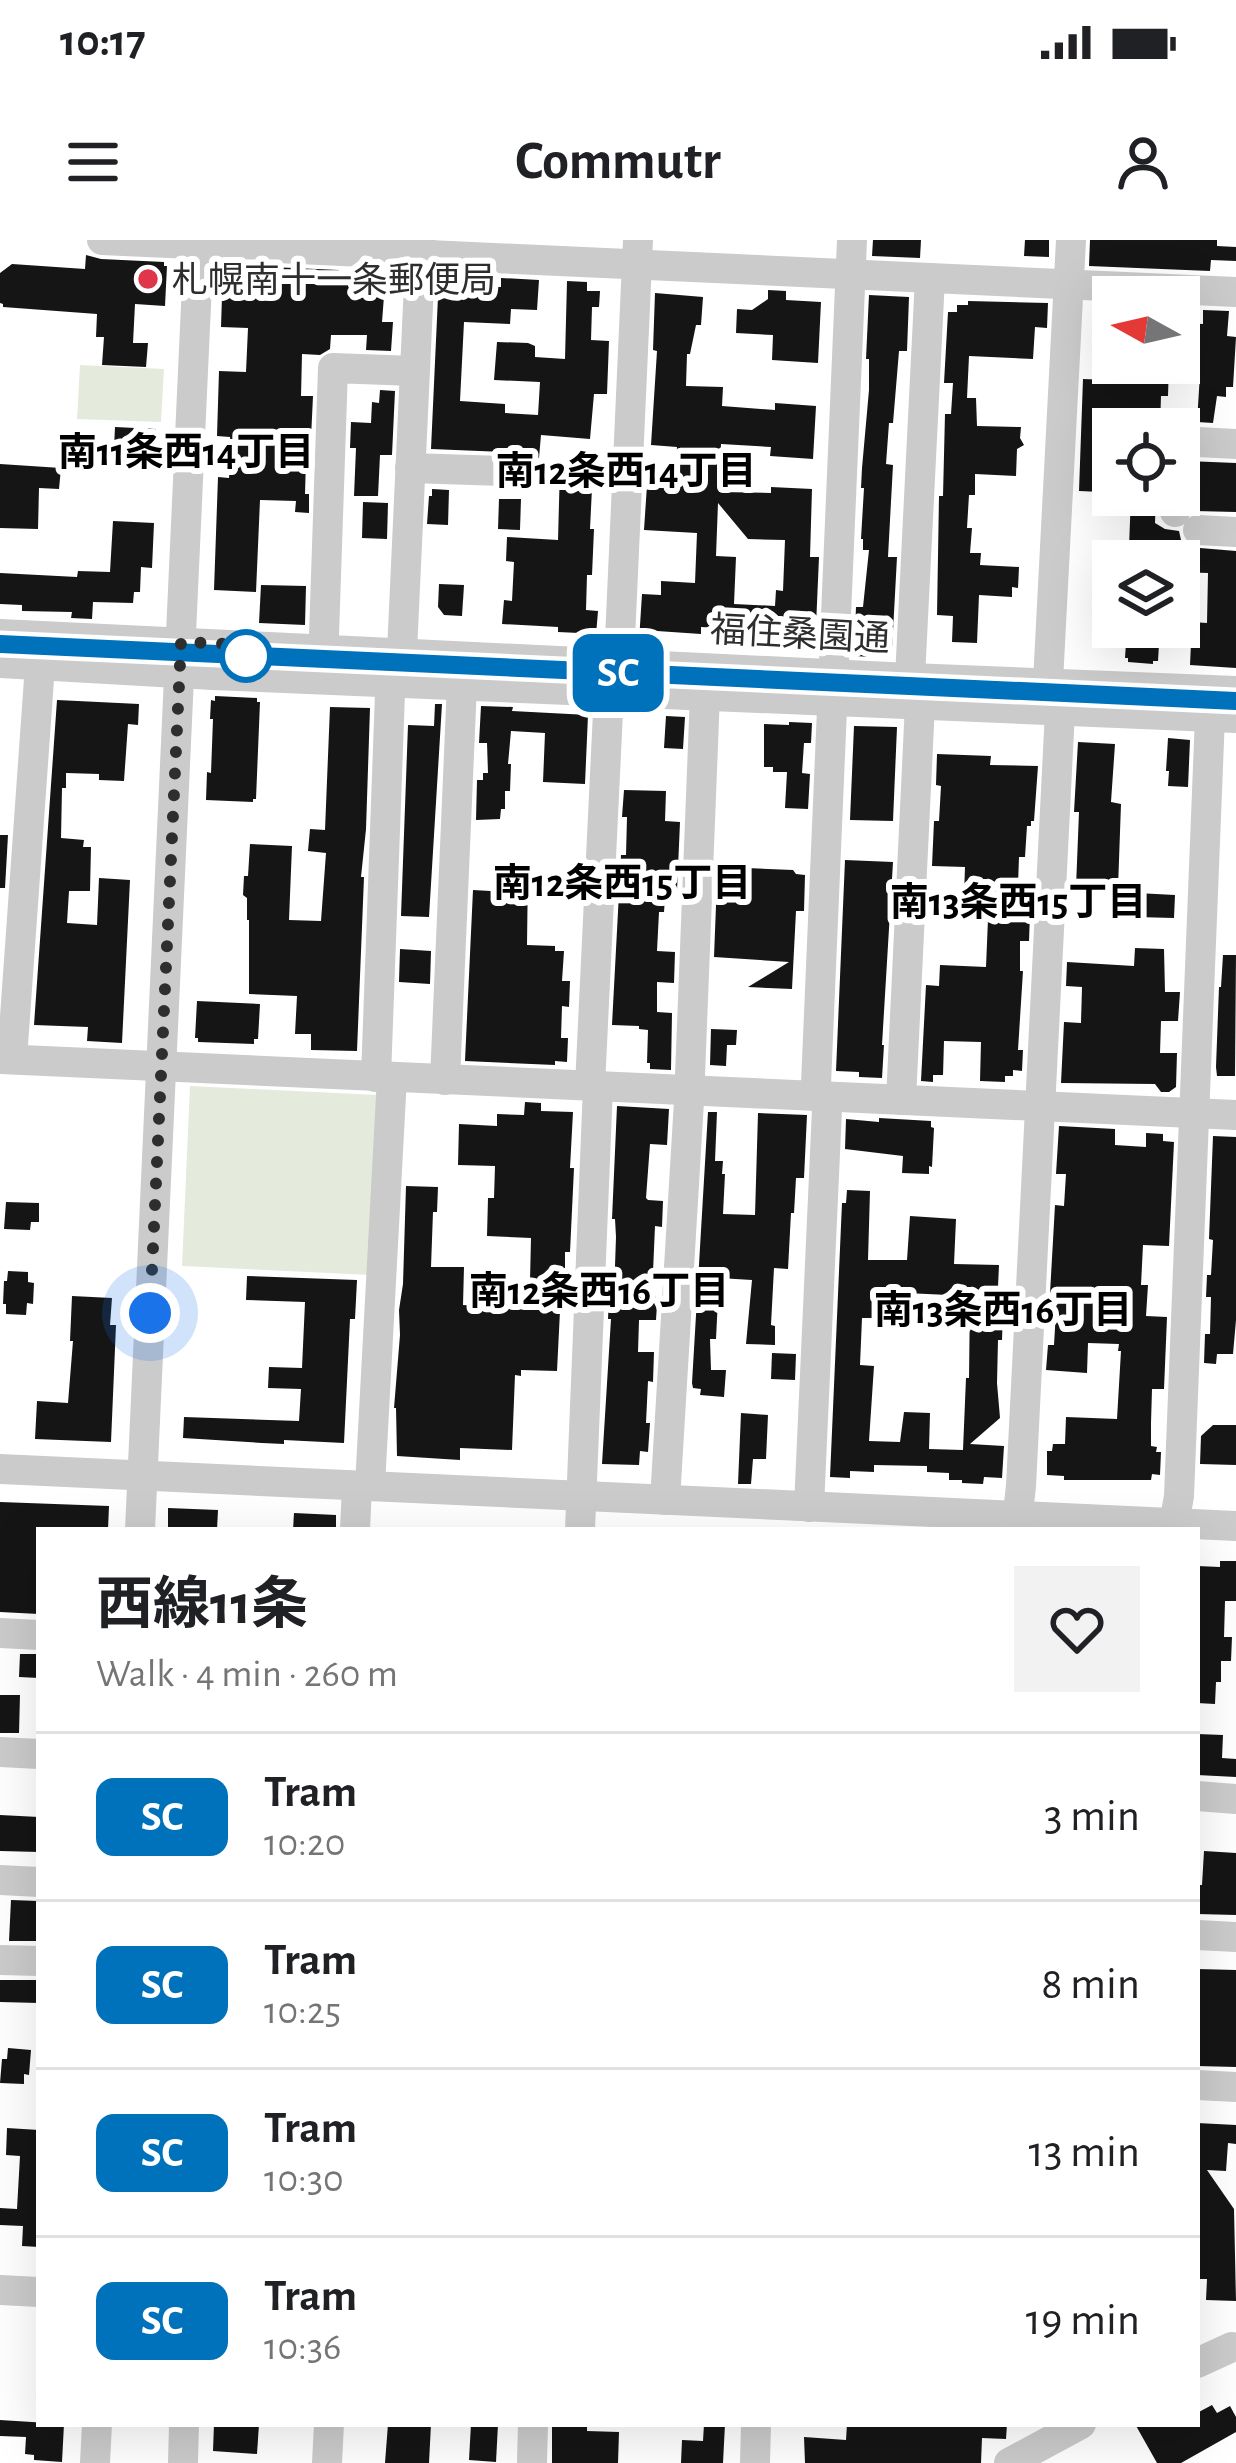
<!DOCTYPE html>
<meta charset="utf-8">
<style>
:root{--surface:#fff;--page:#f2f2f2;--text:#202124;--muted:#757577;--line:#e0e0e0}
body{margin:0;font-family:"Alegreya Sans","Noto Sans JP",sans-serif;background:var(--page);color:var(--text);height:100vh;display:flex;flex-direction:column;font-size:45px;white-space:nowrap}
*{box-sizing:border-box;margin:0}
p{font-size:39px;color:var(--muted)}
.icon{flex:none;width:66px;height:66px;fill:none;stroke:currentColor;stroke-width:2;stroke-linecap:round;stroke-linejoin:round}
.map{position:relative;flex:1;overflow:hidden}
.drawer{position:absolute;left:36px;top:1287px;width:1164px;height:900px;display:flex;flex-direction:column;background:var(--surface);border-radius:0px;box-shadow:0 12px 48px #0002}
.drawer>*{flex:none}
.badge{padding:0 24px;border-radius:18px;font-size:42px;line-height:78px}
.needle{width:78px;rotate:278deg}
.buttons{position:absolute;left:1092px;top:36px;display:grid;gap:24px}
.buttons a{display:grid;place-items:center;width:108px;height:108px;border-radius:0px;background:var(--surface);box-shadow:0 12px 48px #0002;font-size:60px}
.you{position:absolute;width:60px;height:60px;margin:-30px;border:9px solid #fff;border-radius:50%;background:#1a73e8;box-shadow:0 0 0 18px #1a73e833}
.map>.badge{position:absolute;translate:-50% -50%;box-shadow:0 0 0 6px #fff}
.round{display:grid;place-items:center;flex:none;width:126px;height:126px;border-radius:0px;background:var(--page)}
.overview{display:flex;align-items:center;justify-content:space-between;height:204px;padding:0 60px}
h1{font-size:57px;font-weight:700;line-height:90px}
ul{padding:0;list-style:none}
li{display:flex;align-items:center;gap:36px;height:168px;padding:0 60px;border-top:3px solid var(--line)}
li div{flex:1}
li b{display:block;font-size:45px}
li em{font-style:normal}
li .badge{min-width:132px;font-weight:700;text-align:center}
.status{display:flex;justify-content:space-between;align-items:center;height:84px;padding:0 60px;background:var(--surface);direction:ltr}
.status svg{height:33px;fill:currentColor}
header{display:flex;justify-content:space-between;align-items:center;height:156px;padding:0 60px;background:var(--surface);font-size:54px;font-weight:700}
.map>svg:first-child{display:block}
.green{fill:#e4ebdc}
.building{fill:#151515;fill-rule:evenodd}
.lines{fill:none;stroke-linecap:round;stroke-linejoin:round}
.minor{stroke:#cbcbcb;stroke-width:30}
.tram{stroke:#838383;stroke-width:3}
.line-casing{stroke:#fff;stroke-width:27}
.line{stroke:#0072bc;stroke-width:18}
.walk{stroke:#2e2e2e;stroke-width:12;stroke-dasharray:0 21.6}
.poi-dot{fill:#df364b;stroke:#fff;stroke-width:4.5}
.stop-dot{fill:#fff;stroke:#0072bc;stroke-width:6}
.labels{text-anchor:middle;stroke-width:12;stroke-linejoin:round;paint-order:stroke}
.poi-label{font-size:36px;fill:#2e2e2e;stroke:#fff;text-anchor:start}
.street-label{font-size:36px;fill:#2e2e2e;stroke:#fff}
.neighbourhood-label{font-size:39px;font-weight:bold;fill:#000;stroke:#fff}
</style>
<div class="status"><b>10:17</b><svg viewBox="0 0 49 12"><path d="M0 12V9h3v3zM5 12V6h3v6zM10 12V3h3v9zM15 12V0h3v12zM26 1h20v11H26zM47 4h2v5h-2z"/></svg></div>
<header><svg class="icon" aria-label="menu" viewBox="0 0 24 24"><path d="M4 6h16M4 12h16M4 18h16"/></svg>Commutr<svg class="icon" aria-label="person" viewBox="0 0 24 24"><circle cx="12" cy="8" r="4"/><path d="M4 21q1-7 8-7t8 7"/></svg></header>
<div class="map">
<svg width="1236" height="2223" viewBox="0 0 1236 2223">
<rect width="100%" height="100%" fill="#fff"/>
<g class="green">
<path d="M80,125L164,129L161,182L77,179Z"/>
<path d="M190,846L378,855L370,1035L182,1026Z"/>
</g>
<g class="building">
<path d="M873,0H921L920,18L872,16Z"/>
<path d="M1025,0H1049V17L1024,16Z"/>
<path d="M1090,0H1217V6L1236,7V21L1211,20L1210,31L1089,26Z"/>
<path d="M86,15L101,19L164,22V26H167L165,66L135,64L133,103H148L146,127L102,125L104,97H96L97,74L3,67V64L0,63V33L12,24L85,29Z"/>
<path d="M223,25L339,30V43L376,45L375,56H384L382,82H393L391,111L366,110L367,95H331L330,109L320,115L302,114L301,156H313L310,219H306L305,254H309V273L295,272L296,261L260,260L256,352L214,350L218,237L229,238L231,206L230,197L217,196L219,131L246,132L248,88L221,87Z"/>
<path d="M439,35L466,36V46L501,47V38L539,40L537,70L511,69L510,84L464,82L460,161L505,164V173L538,175L540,142L494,140L497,102L528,103L535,106V117L565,119L567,41L587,42V51H600L599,67H592L591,100L609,101L607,154H594L590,199L541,195L539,218L515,216L504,212L431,209Z"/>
<path d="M768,50L786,51V60L821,62L818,123L772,120L773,95L736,93L737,69L752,70L768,59Z"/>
<path d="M655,53L703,57L701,85H696L690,114H687L686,146L723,147L722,166L775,170V163L816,166L813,219L770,216L771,207L721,204L719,252L771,253V247L812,249L810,317H819L815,409L737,406L738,389L701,387V394L657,391L656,402L639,401L642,354L661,355V341L695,343L697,293L644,290L648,230L675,231L677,207L651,205L657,111L653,110ZM718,263L748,299L785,300L783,351L776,350L775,366L734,364L736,317L716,316Z"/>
<path d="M869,55L909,57L907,111H899L893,183H889L886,224L893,225L888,317H897L892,410H872V417L854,416L856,367H863L869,310H863V299H861L864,248H861L862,228L869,150V119H866Z"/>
<path d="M968,61L1048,63L1047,88L1035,87L1033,119L969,116L967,158H976L977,186L1021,187L1020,198L1024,205L1017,209L1016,236L975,234V255H969L967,288H972L970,313H981L980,325L1019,327L1018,348L1012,347V357L979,355L977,403L952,402L953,376L937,375L939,256H943L945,174H951L953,143H944L948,72H957V65H968Z"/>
<path d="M1203,70L1229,71L1227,96L1236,97L1233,147H1226V157L1217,156L1213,183L1197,182L1200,134L1179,133V83L1203,84Z"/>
<path d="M1137,123H1169L1168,156H1161L1160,188L1118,186V189H1104L1102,252L1079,251L1083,139L1137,141Z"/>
<path d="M380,150L395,151L392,215H380L378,256H354L356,208H350L351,182L371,183L372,162L379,163Z"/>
<path d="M115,187L156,189L154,231L113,229Z"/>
<path d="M1187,221L1236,223V272L1195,271L1194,247L1186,239Z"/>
<path d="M0,224L61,228L59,249L39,248L38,289L0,288Z"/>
<path d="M560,227L593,228L590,289H594L592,335H587L586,370L598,371L596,395L594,398L579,397V393L558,392V387L502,384L504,360L512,361L514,322L506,321L507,297L558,300Z"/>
<path d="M432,249L449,250L448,285L427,284L429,256H432Z"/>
<path d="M1131,255H1156L1155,283L1165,289L1179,291L1181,300L1188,307L1236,311V428L1190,425L1192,382L1207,383L1208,333L1179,332V321H1144V308L1129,307Z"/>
<path d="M499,259H521L520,290L498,289Z"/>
<path d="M363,262L388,263L387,299L362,298Z"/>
<path d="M113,281L154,283L152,328L141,327L140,352H134L133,363L93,362L92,379L71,378L72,372L22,371V365L0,364V333L77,337L78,331L110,332Z"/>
<path d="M439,344L464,345L462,376L444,375L438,367Z"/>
<path d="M261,345L306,346L305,385L259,383Z"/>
<path d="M1127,387H1160L1158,421H1153V424L1128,422V418H1125Z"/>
<path d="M215,456L257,458V462H260L256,559H253V562L206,560L207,532L211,533L213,479H210L211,460L215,461Z"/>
<path d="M57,460L139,464L138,485L128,484L124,541L99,540V534L66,533V548H62L61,598L84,600L83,607H91L90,651H69L67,683L97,685L99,638L130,640L122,803L87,801L88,787L34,785Z"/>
<path d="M435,464H442L429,677L401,676L408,485L434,486Z"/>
<path d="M481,466L513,467L512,471L588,475L585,544L543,542L545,493L511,491L508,524H511L510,551H505V569H501L500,579L476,580L477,540H483V533H488L487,503H479Z"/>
<path d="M330,467L370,468L366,589L361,637H364L357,811L311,810V794H295L297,756L249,754V680H247V658L243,655L244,636H248L250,604L292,606L289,680L321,681L326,613L308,611L310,589L325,590Z"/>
<path d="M666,476L685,477L683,509L664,508Z"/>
<path d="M789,482L812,483L811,503H804L802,533L810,534L808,569L785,568L787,532H773V527H764V484L789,485Z"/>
<path d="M854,486L897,487L893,581L850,580Z"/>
<path d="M1168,498L1190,500L1188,547L1168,546L1169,531H1166Z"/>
<path d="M1078,502L1115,504L1111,562L1121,564L1118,648L1076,647L1079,572H1074Z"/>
<path d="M937,514L991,516L990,525L1038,526L1034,581H1031V586H1027L1025,617H1019L1017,673H1030L1029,701H1020V731H1023L1018,810H1023L1022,831L1013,830V836H1005V842L980,841L981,802L944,801L943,835H933V842L921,841L926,745L939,746L940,725L986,727L989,655H964L965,627L932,626L934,581H939L941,546L936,545Z"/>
<path d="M624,550L666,551L665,581L680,582L677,651L665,658L664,672H659L657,711L675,712L674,743L657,742V772L672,773L671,830L650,829V823H647L648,790L639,789V786L612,785L621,615H626L627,577H622Z"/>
<path d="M0,595H8L5,648H0Z"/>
<path d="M845,620L893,622L882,805H884L882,838L859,837V832L836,831Z"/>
<path d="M509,626L528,627L527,705L555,706V711H564L562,741H570L569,767L562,766L561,798H568L567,822L555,821V825L465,821L473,650L508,652Z"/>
<path d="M747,628L793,630L796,634L805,635L804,671H796L792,749L748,747L789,722L714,717L717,640L728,641V631L747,632Z"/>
<path d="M1137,653L1175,655L1174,678L1136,677Z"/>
<path d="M1135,708L1164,709L1165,752H1180L1178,781H1161L1160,813H1177L1176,847L1169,852H1161L1155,844L1061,843L1064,782L1081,783L1082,747L1066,746L1067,722L1134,726Z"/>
<path d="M400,709L431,711L430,744L399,742Z"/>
<path d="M1223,715H1236L1235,836H1217L1216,827L1219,747H1221Z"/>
<path d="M197,761L260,764L258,799H254V804L198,802V798H195Z"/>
<path d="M711,789L737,790L736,805H727L726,826L710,825Z"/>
<path d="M525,862L541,863V871L573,872L570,928H574L570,1012H565V1036H559L558,1041H530L531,998L487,996L488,958H494L495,926L458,925L459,884L497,886V874L524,875Z"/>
<path d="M617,866L669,869L667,905L650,904L646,958L648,960L663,961L662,987L655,986L652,1055H655L657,1064L656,1080H639L638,1112H654L653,1142L648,1141L646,1183H650L648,1212L640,1211L639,1225L602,1224L611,1079H608L609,1055H614L616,997L615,979H612Z"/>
<path d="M708,872H717L715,921H723L722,934H725L723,974L755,975L758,873L807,875L804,938H796L794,973H791L788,1029L774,1028L771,1085L775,1086V1105L746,1104L752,1040L719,1038L716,1099H710L711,1130H726L724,1157L700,1155L701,1149L693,1148L692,1143Z"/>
<path d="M879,878L931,881V887L934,888L932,927L929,926V934L902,933L903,916L845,909L846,879L879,882Z"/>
<path d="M1059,886L1115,889V905L1146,907V893L1163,894V901L1174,902L1169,1006L1143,1005L1141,1045H1148L1146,1076L1167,1077L1164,1149H1152L1151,1183V1206L1157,1207L1156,1212H1161L1160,1235L1152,1234L1151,1240H1064V1236L1047,1235V1211H1052L1053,1204H1065L1066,1177L1117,1179L1121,1111H1118L1119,1104L1088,1103L1087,1133L1046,1130L1048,1105H1054L1056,1071H1049L1055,965L1064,966L1066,934H1056Z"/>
<path d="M1213,896L1236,897V1080L1233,1114H1217L1216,1124L1204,1123L1205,1094H1210L1211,1057H1206L1207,1035H1211L1213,1000L1209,999Z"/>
<path d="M406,946L438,947L437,972H433L431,1027H464L463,1065L560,1071L557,1131L521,1130V1136L515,1135L512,1210L460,1208V1220L397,1216L396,1168H394L400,1095L399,1070L403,1044Z"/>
<path d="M847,950L870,951L868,1020H907L910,976L956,979L954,1024L999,1025L998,1047H1002L1003,1071L1002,1100H998L997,1143L1000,1178L970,1204L1004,1206L1002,1238L984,1237L983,1244L962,1243V1240H949V1233L927,1232V1226L874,1225V1232L850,1231V1238L830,1237L842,963H846ZM884,1052L970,1056L969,1138H966L963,1210L929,1209L930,1173L904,1172L900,1202L869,1201L874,1126L860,1125L862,1078H873L874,1054L883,1055Z"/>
<path d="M6,962L39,963V982H31L30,990L4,989Z"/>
<path d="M8,1031L28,1032V1042L34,1043L33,1064L27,1063L26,1075L6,1074V1064H3L4,1041H7Z"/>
<path d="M247,1036L357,1040L355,1079H350L344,1203L284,1200V1204L262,1203L183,1198L184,1177L299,1181L301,1149L268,1148L269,1127L302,1128L305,1062L246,1060Z"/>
<path d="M72,1056L112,1058L110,1085H116L111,1202L35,1199L37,1161L68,1163L73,1101H70Z"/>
<path d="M772,1113L796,1114L795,1140L771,1139Z"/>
<path d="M741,1173L768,1175L766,1219H753L751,1244H738Z"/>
<path d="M1213,1185H1236V1225L1200,1224L1201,1196Z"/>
<path d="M0,1262L109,1266L108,1290L53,1288L39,1290V1374L0,1372Z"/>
<path d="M168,1268L218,1270L217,1290H168Z"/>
<path d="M294,1273L336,1275V1290H293Z"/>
<path d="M1220,1321H1236V1361H1225L1224,1397H1232L1231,1421H1221V1442H1216L1215,1464L1197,1463V1326L1220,1327Z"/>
<path d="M20,1414H39V1438L19,1437Z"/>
<path d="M0,1455H20L19,1493H0Z"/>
<path d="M1197,1494L1223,1495L1222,1518L1236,1519V1537L1197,1535Z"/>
<path d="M0,1575L39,1577V1612L0,1611Z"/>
<path d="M1204,1611L1236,1613V1675L1197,1674V1645H1202Z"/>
<path d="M11,1660L39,1661V1701H9Z"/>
<path d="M1197,1729L1236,1730V1827L1197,1826Z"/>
<path d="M0,1740H39V1763L0,1762Z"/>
<path d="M8,1808L31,1810L29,1835L24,1834V1844L0,1843L2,1819H7Z"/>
<path d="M1197,1883L1236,1885V1904L1228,1903L1226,1931L1207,1930L1234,1969L1236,2061L1206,2060L1207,2039H1197Z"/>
<path d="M7,1888L39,1890V2007L22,2006L23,1986L0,1985V1968L17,1969L20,1916L6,1915Z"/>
<path d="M1212,2165L1217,2173L1230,2166L1236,2177V2192L1181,2223H1157L1135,2184H1197V2173Z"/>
<path d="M0,2180L64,2184L62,2222L34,2220V2215L25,2214L26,2197L0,2196Z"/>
<path d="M214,2184H259L257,2214L213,2211Z"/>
<path d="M388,2184H431L429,2223H385Z"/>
<path d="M471,2184H498L496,2222L469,2220Z"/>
<path d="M552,2184H587V2191L619,2192L618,2223H552Z"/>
<path d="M704,2184H725L723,2223H681L682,2200L703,2201Z"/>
<path d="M847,2184H1007L1006,2199L982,2198L981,2223H805L804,2197L846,2200Z"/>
</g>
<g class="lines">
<g class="minor">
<path d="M102,0L1236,52"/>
<path d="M1179,201L1236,204"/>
<path d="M410,228L503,231"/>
<path d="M1175,272L1176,255"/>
<path d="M1198,290L1236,292"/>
<path d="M0,394L910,438L1236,451"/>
<path d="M0,423L213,435L1236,478"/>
<path d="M323,425L333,128L414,131"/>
<path d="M618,444L638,0"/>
<path d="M909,458L930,38"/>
<path d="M1047,461L1071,0"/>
<path d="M0,819L1236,875"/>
<path d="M12,819L40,425"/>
<path d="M376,837L390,453L391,440L402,412L421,0"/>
<path d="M445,840L462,444"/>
<path d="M590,846L609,451"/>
<path d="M901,860L920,464"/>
<path d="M0,1229L1236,1286"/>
<path d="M370,1246L392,837"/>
<path d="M665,1260L689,861L705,454"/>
<path d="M809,1267L827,869L816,844L852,0"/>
<path d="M140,1290L199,0"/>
<path d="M355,1290L357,1246"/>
<path d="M580,1290L598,846"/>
<path d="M1016,1290L1021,1246L1060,471"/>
<path d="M1173,1290L1179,1256L1210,476"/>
<path d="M0,1393L39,1395"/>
<path d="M0,1512L39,1514"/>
<path d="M1197,1556L1236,1559"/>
<path d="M0,1640L39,1642"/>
<path d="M1197,1695L1236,1697"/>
<path d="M0,1720L39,1721"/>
<path d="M1197,1845L1236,1847"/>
<path d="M0,2050L39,2052"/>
<path d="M1197,2123L1232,2107"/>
<path d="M95,2223L97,2184"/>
<path d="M183,2223L184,2184"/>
<path d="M327,2223L329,2184"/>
<path d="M532,2223L533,2184"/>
<path d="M755,2223L756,2184"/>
<path d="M1009,2223L1081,2184"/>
</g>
<path class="tram" d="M0,404L1236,461"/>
</g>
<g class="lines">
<defs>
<path id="line" d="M0,404L1236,461"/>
</defs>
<use href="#line" class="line-casing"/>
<use href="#line" class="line"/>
<path class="walk" d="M150,1073L181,402L252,405L246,416"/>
</g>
<circle class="poi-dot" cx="148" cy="39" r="12"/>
<circle class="stop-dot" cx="246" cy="416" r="24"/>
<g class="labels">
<g class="poi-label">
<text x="172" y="52">札幌南十一条郵便局</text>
</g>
<g class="street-label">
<text transform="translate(800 393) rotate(3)" y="13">福住桑園通</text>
</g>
<g class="neighbourhood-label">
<text x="186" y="225">南11条西14丁目</text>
<text x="626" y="244">南12条西14丁目</text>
<text x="622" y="656">南12条西15丁目</text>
<text x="1018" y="675">南13条西15丁目</text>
<text x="599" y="1064">南12条西16丁目</text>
<text x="1003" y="1083">南13条西16丁目</text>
</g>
</g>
</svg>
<div class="buttons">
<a><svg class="needle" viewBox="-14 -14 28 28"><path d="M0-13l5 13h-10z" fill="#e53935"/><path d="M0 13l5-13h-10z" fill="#757577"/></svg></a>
<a><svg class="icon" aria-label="locate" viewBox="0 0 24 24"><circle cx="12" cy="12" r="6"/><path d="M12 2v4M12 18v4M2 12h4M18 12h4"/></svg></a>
<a><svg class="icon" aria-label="layers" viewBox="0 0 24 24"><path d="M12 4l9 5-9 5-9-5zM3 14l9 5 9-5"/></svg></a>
</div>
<div class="you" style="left:150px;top:1073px"></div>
<b class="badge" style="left:618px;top:433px;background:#0072bc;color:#fff">SC</b>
<section class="drawer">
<div class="overview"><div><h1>西線11条</h1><p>Walk · 4 min · 260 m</p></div><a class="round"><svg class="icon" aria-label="heart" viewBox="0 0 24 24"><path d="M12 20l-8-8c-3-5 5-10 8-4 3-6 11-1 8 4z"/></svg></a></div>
<ul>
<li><span class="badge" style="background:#0072bc;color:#fff">SC</span><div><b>Tram</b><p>10:20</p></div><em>3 min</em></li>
<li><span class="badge" style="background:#0072bc;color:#fff">SC</span><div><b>Tram</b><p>10:25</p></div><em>8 min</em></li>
<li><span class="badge" style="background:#0072bc;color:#fff">SC</span><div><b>Tram</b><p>10:30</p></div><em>13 min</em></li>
<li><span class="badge" style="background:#0072bc;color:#fff">SC</span><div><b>Tram</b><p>10:36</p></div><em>19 min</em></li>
</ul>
</section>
</div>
